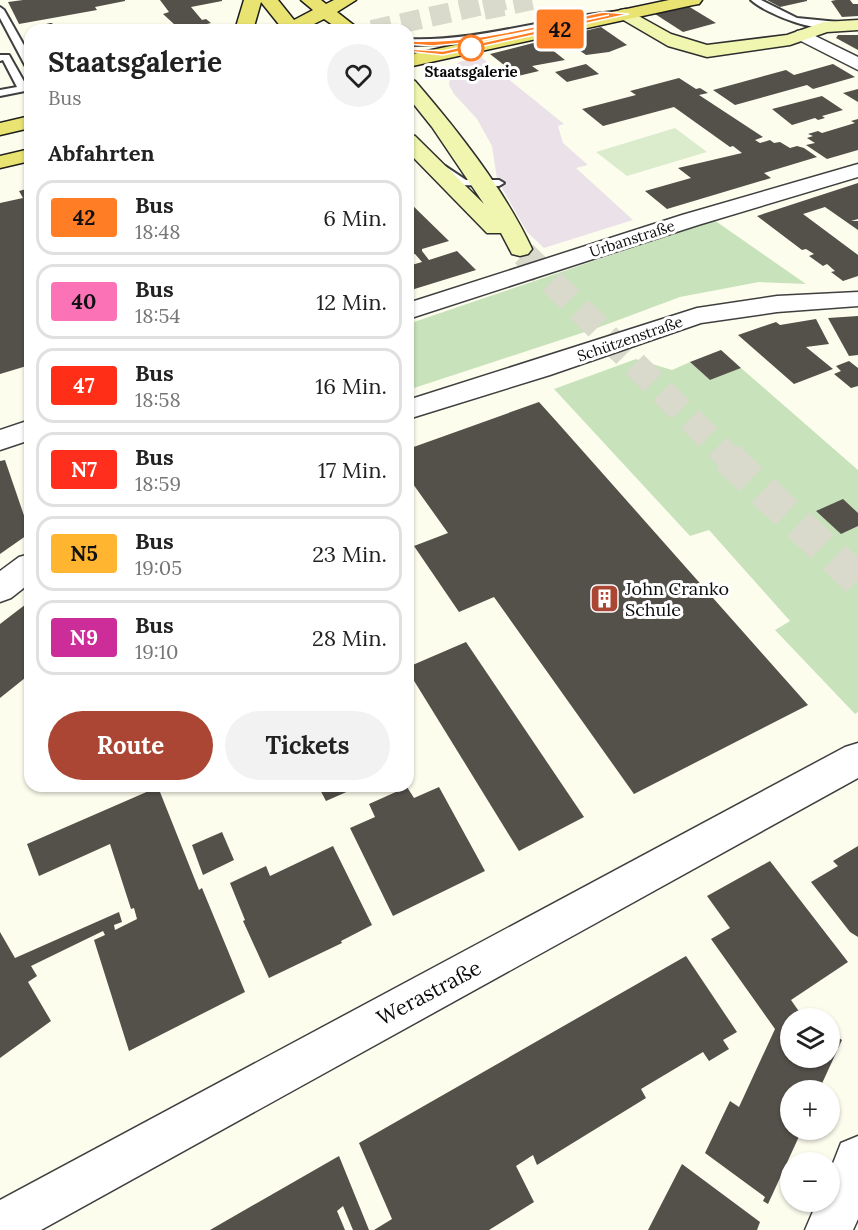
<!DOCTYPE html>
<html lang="de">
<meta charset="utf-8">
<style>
:root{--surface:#fff;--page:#f2f2f2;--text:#222;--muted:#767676;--line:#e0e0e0;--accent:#ac4634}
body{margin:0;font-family:Lora,serif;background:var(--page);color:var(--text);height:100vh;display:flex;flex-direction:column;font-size:22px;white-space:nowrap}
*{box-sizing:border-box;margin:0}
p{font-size:20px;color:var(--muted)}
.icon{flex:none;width:33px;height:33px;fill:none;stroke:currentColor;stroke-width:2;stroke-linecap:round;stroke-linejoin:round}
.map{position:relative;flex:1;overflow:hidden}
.panel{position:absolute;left:24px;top:24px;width:390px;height:768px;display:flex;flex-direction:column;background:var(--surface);border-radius:18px;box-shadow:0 2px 4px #0004}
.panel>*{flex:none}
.badge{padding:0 12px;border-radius:4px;font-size:21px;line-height:39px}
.buttons{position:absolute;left:780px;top:1008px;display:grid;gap:12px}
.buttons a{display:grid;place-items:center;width:60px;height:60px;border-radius:50%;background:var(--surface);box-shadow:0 2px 4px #0004;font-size:30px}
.map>.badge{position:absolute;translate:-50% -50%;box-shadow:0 0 0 3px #fff}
h2{padding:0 24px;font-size:22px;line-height:54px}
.round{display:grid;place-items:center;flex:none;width:63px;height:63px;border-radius:32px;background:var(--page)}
.overview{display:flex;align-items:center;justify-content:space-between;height:102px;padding:0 24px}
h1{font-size:28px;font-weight:700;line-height:45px}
.cta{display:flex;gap:12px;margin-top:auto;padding:12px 24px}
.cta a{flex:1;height:69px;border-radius:36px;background:var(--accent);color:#fff;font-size:24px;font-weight:700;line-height:69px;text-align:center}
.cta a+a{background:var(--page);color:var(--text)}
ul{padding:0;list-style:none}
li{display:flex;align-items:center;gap:18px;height:75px;margin:0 12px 9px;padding:0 12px;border:3px solid var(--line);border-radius:18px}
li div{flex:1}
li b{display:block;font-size:22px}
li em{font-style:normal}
li .badge{min-width:66px;font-weight:700;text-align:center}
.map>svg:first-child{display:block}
.industrial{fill:#eae1e9}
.green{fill:#c8e3bb}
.pitch{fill:#dbeccc}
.building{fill:#54504a}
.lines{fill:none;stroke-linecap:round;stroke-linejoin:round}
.secondary-tunnel-far1{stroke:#d9d9cc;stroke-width:26;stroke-dasharray:26 13;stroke-linecap:butt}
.secondary-tunnel{stroke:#d9d9cc;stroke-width:33;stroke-dasharray:33 16;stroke-linecap:butt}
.primary-tunnel{stroke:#d9d9cc;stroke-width:20;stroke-dasharray:20 10;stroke-linecap:butt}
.lane-casing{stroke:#3f3f3f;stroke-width:4}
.street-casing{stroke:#3f3f3f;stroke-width:3}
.secondary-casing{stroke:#2e2e2e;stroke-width:3}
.primary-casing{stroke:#1d1d1d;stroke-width:3}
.lane{fill:#fff;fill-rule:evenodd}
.street{fill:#fff;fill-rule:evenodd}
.secondary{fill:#f0f6b0;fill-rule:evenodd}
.primary{fill:#e9e372;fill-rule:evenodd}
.line{fill:#ff7d24;stroke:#fff;stroke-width:1.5}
.stop-dot{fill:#fff;stroke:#ff7d24;stroke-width:3}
.labels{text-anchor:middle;stroke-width:6;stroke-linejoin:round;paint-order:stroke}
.far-stop-label{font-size:15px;font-weight:bold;fill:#0c0c0c;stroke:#fff}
.far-street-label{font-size:15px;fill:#0c0c0c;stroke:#fff}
.poi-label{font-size:18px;fill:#0c0c0c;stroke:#fff;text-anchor:start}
.near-street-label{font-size:21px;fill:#0c0c0c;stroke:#fff}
</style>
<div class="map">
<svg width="858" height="1230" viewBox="0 0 858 1230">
<rect width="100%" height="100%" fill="#fdfdee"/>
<path class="industrial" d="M481,57L564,124L558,126L563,143L588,165L576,168L633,220L544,248L527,232L497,179L492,146L477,119L454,94L449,85L451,70L459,62Z"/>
<g class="green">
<path d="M714,220L806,284L759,282L680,297L597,328L408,390V324Z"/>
<path d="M636,359L672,370L690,362L710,380L741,368L858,470V712L855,714L775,630L790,621L709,530L690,536L554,389Z"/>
</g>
<path class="pitch" d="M675,128L707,152L627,176L596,152Z"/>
<g class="building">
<path d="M23,0H125V1L95,7L97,10L19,24L8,2Z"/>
<path d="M160,0H222V1L191,7L202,20L206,19L211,23L184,30H155L175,25L163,14L169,12Z"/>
<path d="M767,0H807V1L780,7Z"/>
<path d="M836,0H850L853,4H858V16L842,17L831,1Z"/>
<path d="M688,6L716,23L683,32L655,14Z"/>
<path d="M601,27L627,45L609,52L586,55L560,37Z"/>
<path d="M838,35H858V50L836,38Z"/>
<path d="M541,41L565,60L532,66L539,71L518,76L490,54Z"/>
<path d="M586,64L599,74L567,82L555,72Z"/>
<path d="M833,64L855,77L813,89L807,85L735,105L713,90L786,70L794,75Z"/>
<path d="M679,78L696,89L700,88L708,93L699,95L763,137L755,140L760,143L770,140L774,143L780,142L790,148L797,146L804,148L817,157L764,173L771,178L667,209L645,191L691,178L678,168L742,153L733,146L730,147L674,107L603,126L582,109L636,95L630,91Z"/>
<path d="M858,89V102L843,93Z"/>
<path d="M822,96L843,110L822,116L825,118L818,120L815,118L792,125L772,109Z"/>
<path d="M858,119V150L827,159L806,145L815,143L807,138L813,136L808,134L818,131L822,133L855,123L851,121Z"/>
<path d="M858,183V219L851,221H858V230L825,207L803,214L858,255V276L843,281L831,272L835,271L827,264L823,266L809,256L814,254L806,249L802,250L757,216Z"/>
<path d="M30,188V365L0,374V203L23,198L19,191Z"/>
<path d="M408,201L449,241L422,249V251L429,260L457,251L476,270L408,291V266L422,262L415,254L408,253Z"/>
<path d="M858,316V355L849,356L828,318Z"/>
<path d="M816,319L829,344L806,347L833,369L794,384L738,335L776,322L780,325Z"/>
<path d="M721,350L741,368L710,380L690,362Z"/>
<path d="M849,361L858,368V386L851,388L834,374L841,371L836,366Z"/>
<path d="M539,402L557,422L808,705L634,794L494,597L459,612L414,546L448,533L408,477V449Z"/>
<path d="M5,460L30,533L0,554V461Z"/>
<path d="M843,499L858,513V526L841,534L816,511Z"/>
<path d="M30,601V674L0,698V624Z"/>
<path d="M466,642L584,817L519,851L408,671V667Z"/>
<path d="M318,786H360L326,801Z"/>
<path d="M158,787L199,890L202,888L245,992L129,1051L94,940L105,935L103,931L31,966L37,976L28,982L51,1021L0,1058V932L15,958L119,912L122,922L114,925L115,930L137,919L134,908L131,909L110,844L39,876L27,844Z"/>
<path d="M407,787L414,798L439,787L485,871L393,916L350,828L375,817L369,804Z"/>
<path d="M222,832L234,860L203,875L192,845Z"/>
<path d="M333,846L372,925L341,941L342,943L269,978L243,921L245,920L230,883L266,866L270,876Z"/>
<path d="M858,846V937L850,932L811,882L838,866L833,861Z"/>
<path d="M770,861L848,962L791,1000L798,1010L810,1018H790V1058H830V1032L842,1040L819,1090H790V1130H802L768,1204L763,1201L765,1197L705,1153L730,1101L739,1107L775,1029L711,939L730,928L707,896Z"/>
<path d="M686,956L737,1032L723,1040L729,1049L709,1061L703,1052L641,1089L646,1098L537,1165L533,1155L516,1166L534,1202L489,1230H374L392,1219L359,1143Z"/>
<path d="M339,1156L369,1230H353L343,1206L337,1211L345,1230H210Z"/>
<path d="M682,1164L760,1222L757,1230H648Z"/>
</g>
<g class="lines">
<path class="secondary-tunnel-far1" d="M524,254L729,458"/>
<path class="secondary-tunnel" d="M727,457L858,580"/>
<g class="primary-tunnel">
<path d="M484,10L532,0"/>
<path d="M372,30L505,0"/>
</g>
<defs>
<g id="lane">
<path d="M751,0H761L797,18L838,22L842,25C824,37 766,14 751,0Z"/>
<path d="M0,7L4,10L30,56V68L25,65L0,18Z"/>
<path d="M626,11L630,14L629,16L571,22L463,44L408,45V39C482,42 552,15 626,11Z"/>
<path d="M51,25L56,30H37L38,28Z"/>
<path d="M0,55H9L26,85L30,84V90L0,96V90L17,87L3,60L0,61Z"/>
<path d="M445,166L466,180H499L504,183L499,186L459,185L441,171L440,169Z"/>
</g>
<g id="street">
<path d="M803,30L858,57V70L797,39L794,35L797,31Z"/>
<path d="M858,164V177L698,225L408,319V303L682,215Z"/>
<path d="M858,292V306L777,312L701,323L550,375L408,419V400L697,308L777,296Z"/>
<path d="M30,420V440L0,450V430Z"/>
<path d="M30,554V583L11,598L0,602V571L19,557Z"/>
<path d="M858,743V778L41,1230H0V1200L845,747Z"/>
<path d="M858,1136V1219L853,1230H805L817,1202H830V1171L841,1143Z"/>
</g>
<g id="secondary">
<path d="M626,9L671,34L707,45L787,35L824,22L858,20V30L827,32L790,45L707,57L668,46L620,18L617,14L620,10Z"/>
<path d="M408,79L415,81C458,131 504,189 532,249L528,254L520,256L512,254L501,233H487L408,152V134L415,136L484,204L432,127L408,97Z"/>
</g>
<g id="primary">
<path d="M244,0H278L294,20L313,10L301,0H321L326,4L334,0H356L337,12L360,30H340L324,19L302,30H279L281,27L261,2L253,30H235Z"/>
<path d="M669,0H702L699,4L693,5L408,67V55Z"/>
<path d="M30,116V128L0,135V123Z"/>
<path d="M30,149V161L0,168V156Z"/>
</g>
</defs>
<use href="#lane" class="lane-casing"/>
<use href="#street" class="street-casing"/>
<use href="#secondary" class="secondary-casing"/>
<use href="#primary" class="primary-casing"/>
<use href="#lane" class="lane"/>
<use href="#street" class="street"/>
<use href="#secondary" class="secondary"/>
<use href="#primary" class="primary"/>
</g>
<path class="line" d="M603,12L629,14L443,55L405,51L408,49L443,51L609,15L474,42L433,46L406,44L408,41C474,44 539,25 603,12Z"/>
<defs>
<symbol id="building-square" viewBox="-11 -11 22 22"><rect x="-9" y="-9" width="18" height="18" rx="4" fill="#ac4634" stroke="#fff"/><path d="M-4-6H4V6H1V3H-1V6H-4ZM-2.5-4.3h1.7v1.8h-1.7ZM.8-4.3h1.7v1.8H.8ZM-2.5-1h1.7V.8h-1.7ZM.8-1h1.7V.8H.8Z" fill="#fff"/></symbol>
</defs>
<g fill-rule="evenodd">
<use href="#building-square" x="588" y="582" width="33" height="33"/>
</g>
<circle class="stop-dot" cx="471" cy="48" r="12"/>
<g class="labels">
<g class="far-stop-label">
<text x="471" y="77">Staatsgalerie</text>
</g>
<g class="far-street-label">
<text transform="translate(632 239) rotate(-18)" y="5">Urbanstraße</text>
<text transform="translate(630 339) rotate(-19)" y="5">Schützenstraße</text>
</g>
<g class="poi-label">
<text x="625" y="595">John Cranko<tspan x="625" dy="21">Schule</tspan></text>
</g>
<g class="near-street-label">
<text transform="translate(429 993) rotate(-28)" y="7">Werastraße</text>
</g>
</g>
</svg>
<div class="buttons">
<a><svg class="icon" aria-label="layers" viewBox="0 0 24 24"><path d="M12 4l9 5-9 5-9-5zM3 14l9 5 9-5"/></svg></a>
<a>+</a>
<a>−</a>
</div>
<b class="badge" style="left:560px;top:29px;background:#ff7d24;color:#111">42</b>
<section class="panel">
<div class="overview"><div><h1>Staatsgalerie</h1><p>Bus</p></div><a class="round"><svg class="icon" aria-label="heart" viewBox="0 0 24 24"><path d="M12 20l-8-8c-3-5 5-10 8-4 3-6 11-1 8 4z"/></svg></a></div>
<h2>Abfahrten</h2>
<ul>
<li><span class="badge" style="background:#ff7d24;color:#111">42</span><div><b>Bus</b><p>18:48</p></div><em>6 Min.</em></li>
<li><span class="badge" style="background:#fc72b6;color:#111">40</span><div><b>Bus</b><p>18:54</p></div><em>12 Min.</em></li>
<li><span class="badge" style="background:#ff2e17;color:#fff">47</span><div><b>Bus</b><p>18:58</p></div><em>16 Min.</em></li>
<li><span class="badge" style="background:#ff2e1d;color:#fff">N7</span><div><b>Bus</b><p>18:59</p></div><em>17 Min.</em></li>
<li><span class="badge" style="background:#ffb530;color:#111">N5</span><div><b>Bus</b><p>19:05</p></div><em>23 Min.</em></li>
<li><span class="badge" style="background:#cd2d98;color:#fff">N9</span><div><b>Bus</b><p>19:10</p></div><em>28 Min.</em></li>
</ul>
<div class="cta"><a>Route</a><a>Tickets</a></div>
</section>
</div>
